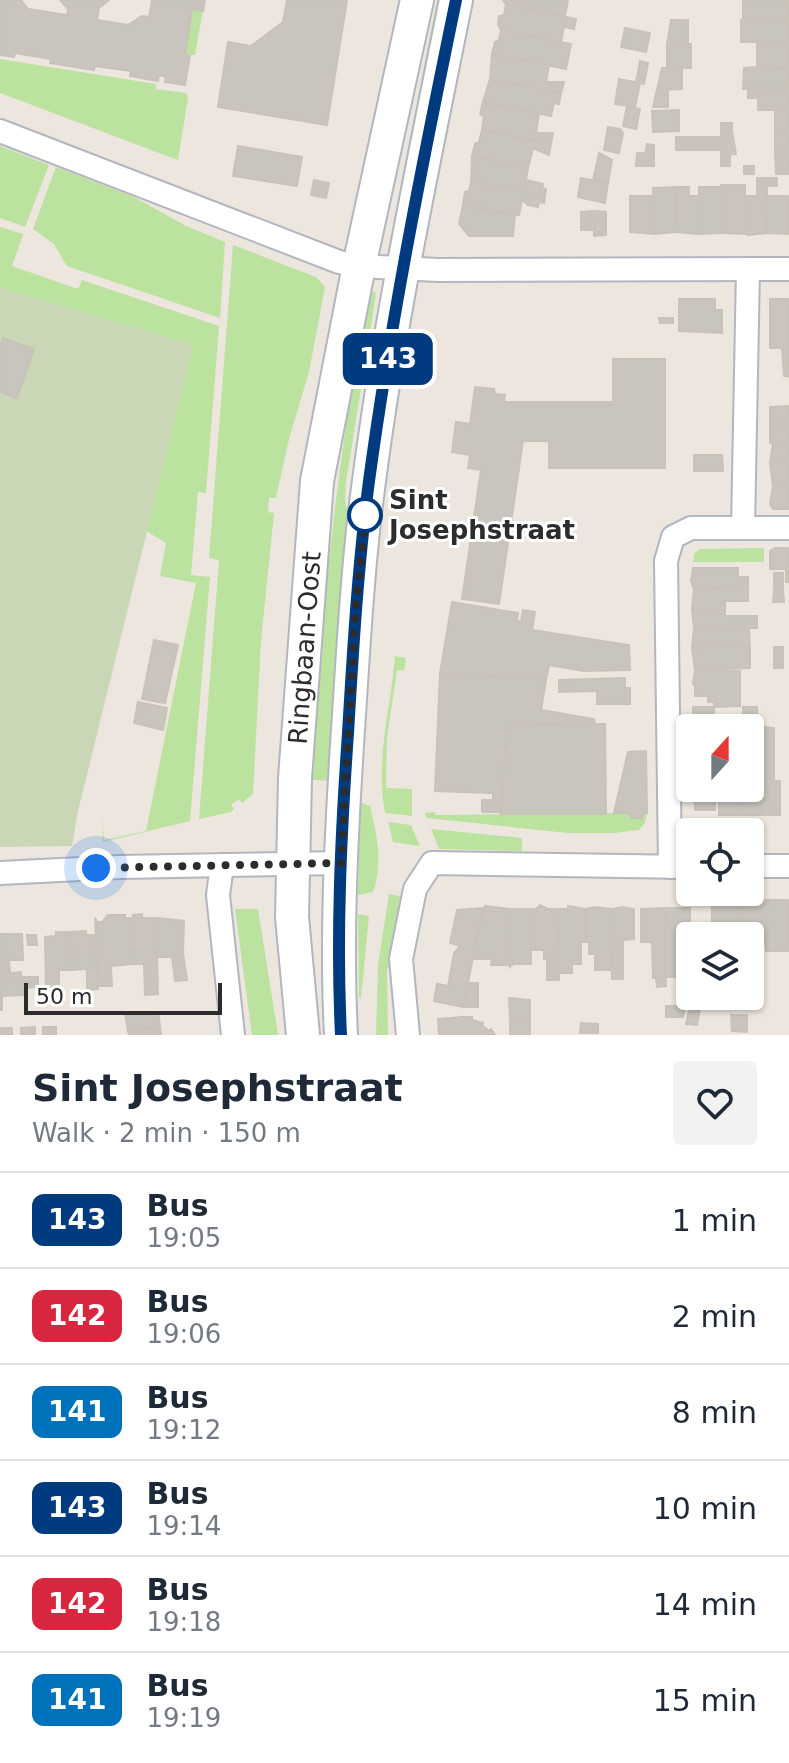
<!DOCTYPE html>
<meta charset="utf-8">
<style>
:root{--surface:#fff;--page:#f2f2f3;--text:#1f2937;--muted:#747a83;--line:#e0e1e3}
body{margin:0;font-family:"DejaVu Sans",sans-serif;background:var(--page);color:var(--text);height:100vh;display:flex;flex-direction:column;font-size:30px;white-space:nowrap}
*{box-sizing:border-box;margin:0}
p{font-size:26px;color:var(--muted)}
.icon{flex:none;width:44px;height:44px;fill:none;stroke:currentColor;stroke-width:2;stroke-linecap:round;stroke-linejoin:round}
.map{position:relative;height:1035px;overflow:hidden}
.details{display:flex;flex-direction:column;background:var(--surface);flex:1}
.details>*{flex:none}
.badge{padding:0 16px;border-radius:12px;font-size:28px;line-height:52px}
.needle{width:52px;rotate:21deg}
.buttons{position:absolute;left:676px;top:714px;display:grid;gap:16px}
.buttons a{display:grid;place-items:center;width:88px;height:88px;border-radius:8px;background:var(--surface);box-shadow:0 2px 6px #0004;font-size:40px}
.scale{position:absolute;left:24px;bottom:20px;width:198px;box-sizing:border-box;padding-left:8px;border:4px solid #2c2c2c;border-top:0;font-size:22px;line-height:28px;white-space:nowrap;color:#2c2c2c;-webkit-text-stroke:6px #fff;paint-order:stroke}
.you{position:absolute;width:40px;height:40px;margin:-20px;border:6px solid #fff;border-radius:50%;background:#1a73e8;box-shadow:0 0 0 12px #1a73e833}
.map>.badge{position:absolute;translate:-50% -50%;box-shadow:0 0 0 4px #fff}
.round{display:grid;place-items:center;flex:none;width:84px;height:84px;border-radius:8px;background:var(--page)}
.summary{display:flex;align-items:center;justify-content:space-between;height:136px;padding:0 32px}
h1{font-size:38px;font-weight:700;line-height:60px}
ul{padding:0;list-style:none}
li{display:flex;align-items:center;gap:24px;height:96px;padding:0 32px;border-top:2px solid var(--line)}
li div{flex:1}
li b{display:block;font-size:30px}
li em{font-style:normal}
li .badge{min-width:88px;font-weight:700;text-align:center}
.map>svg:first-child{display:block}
.green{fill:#bbe29e}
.cemetery{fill:#c9d7b7}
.building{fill:#c9c4bd;stroke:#c9c2b9;stroke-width:2}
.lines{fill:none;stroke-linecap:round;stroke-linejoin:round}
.minor-casing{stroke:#b2b6bf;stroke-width:26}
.secondary-casing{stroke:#b2b6bf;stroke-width:36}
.minor{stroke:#fff;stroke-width:22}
.secondary{stroke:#fff;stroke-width:32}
.line-casing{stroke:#fff;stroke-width:18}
.line{stroke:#003b80;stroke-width:12}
.walk{stroke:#2c2c2c;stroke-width:8;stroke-dasharray:0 14.4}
.stop-dot{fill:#fff;stroke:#003b80;stroke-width:4}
.labels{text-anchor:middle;stroke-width:6;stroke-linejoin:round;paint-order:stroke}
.stop-label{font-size:26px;font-weight:bold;fill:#2c2c2c;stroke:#fff;text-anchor:start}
.street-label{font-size:26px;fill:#2c2c2c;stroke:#fff}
</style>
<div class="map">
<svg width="789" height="1035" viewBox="0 0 789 1035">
<rect width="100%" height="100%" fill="#ede6df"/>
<g class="green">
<path d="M437,0H446L407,201L398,200Z"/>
<path d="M192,9L203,10L195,55H185Z"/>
<path d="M0,59L156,84V89L186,93L188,98L178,160L0,93Z"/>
<path d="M0,146L49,165L25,227L0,218Z"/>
<path d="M56,167L134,197L186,226L225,242L220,318L67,266L54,244L33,229Z"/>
<path d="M0,227L23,234L12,266L78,289L82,280L219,326L206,493L198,492L191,575L210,577L190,821L103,842L102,816L104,840L146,831L196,583L160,576L166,543L146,531L193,345L0,288Z"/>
<path d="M233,245L316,277L325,287L309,372L289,439L276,498H269L268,512L274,513L261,641L253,794L242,803L239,799L231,805L234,809L231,812L199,819L219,560L209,558Z"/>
<path d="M374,291L376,294L346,482L345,501L351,528L335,781L313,780C319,624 337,470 363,316L368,299Z"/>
<path d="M764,548V562H693L694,554L700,549Z"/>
<path d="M395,656L406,658L404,671L397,670L387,738L386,788L412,789V816L385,813C375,759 391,708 395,656Z"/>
<path d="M360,802L370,806C377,835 383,863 373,892L358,895Z"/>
<path d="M435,812V815L629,813L632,818H642L643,813H647L645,823L639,830L614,833H568L426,818L425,813Z"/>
<path d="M388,822L411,825L420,846L393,842Z"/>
<path d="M431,829L522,838V851L439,849Z"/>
<path d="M389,894L400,896L390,967L387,968L388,1035H376L378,965Z"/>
<path d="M235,909H258L278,1035H252Z"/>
<path d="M358,914L369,916L361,998H359Z"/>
</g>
<path class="cemetery" d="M0,288L193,345L78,811L72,846L0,847Z"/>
<g class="building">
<path d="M0,0H21L28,9L67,15L68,9L60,0H109L99,8L97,20L128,25L142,16L149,17L152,0H205L203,11L192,9L185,55L190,56L185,85L165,82L166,77L159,75L158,81L130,76L131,71L95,66L94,70L50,63L51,59L15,53L14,57L0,55Z"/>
<path d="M287,0H347L327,125L218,107L228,42L251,46L283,22Z"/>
<path d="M503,0H568L565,16L506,4Z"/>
<rect x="743" y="0" width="46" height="20"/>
<path d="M506,4L576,19L574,29L564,27L561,42L501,30L498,24L499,16L504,15Z"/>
<path d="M671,20H688V44H667Z"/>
<rect x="741" y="20" width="48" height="22"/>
<path d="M625,28L650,33L646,52L621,47Z"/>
<path d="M501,30L571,44L566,69L492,54L495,42L499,40Z"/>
<path d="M757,42H789V68L757,67Z"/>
<rect x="667" y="44" width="24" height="24"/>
<path d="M492,54L549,65L546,82H564L561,93L490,79Z"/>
<path d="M640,61L648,63L644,84L636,83Z"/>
<path d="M757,67L789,68V88L743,89L744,68Z"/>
<path d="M662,68H682V89L657,90Z"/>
<path d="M490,79L561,93L559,104L554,103L551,116L483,102Z"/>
<path d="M619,79L640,83L635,107L615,104Z"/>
<path d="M789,88V110H758V98H748V89Z"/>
<path d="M668,89V107H653L657,90Z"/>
<path d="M483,102L539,114L536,133H553L551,144L482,130L484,117L480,114Z"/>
<path d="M627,106L640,109L636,129L623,126Z"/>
<path d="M679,110V131L653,132L652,111Z"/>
<rect x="775" y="110" width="14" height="21"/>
<rect x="721" y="123" width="11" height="8"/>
<path d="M608,127L620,129L623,133L619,153L604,150Z"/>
<path d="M482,130L551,144L549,155L533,148L528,168L472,156L475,144L479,142Z"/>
<path d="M721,131H732L736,154L721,155Z"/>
<path d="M775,131H789V152L775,153Z"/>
<rect x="676" y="137" width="23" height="13"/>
<rect x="699" y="137" width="22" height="13"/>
<path d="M647,144L654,145V154H645Z"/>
<path d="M238,146L302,157L297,186L233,176Z"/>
<path d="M789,152V174H776L775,153Z"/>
<path d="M599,153L612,160L608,183L593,180Z"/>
<path d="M637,153L654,154V166H636Z"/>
<path d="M730,154V166H721V155Z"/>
<path d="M472,156L528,168L526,180L543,184L542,188L546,189L545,196L471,182Z"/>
<rect x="744" y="166" width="10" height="8"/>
<path d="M581,178L608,183L605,203L578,197Z"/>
<path d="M757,178H767V233L749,235L745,234L744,196H757Z"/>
<rect x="767" y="178" width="10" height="8"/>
<path d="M314,180L329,183L326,198L311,195Z"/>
<path d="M471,182L545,196L544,203L539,202L538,207L528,205L522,200L519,215L463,205L465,192L469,191Z"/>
<path d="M721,185H745V234L721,233Z"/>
<path d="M676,187V232L654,234L653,188Z"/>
<path d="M676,187H689V196H699V234L676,232Z"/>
<path d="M699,187H721V233L699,234Z"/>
<path d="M630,196H653L654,234L630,232Z"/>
<path d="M766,196H789V234L767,233Z"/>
<path d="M463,205L515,215L513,236H469L459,224Z"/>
<path d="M594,211L606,212V235L594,236V219H581V212Z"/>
<rect x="581" y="219" width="13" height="11"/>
<path d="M679,299H715V310H722V333L679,331Z"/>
<path d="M770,299H789V377L784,376L782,348H770Z"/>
<path d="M659,318H673V323H660Z"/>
<path d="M3,338L34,349L17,398L0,392V346Z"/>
<path d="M613,359H665V468H549V441H523L499,604L462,599L481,470L468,468L470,455L452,452L456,422L470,424L475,387L494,389L495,394L505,395L504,402H613Z"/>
<path d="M789,406V418H770V407Z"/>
<rect x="770" y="418" width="19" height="11"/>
<rect x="770" y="429" width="19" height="14"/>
<path d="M773,443H789V463H770Z"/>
<path d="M694,455H722L723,471H694Z"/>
<path d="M770,463H789V486H773Z"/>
<path d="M773,486H789V509H773L770,504Z"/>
<path d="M775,548H789V582H786V569H770V551Z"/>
<path d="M693,568H738V577H748V588L694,589L691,581Z"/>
<rect x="774" y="573" width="9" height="15"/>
<path d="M748,588V601H725V609H692L694,589Z"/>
<path d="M774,588H783L784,602H773Z"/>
<path d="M452,602L518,613L517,621L521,622L523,610L535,612L532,630L629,645L630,670L583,671L549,665L546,680L440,673Z"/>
<path d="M692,609H725V616H757V628H694Z"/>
<path d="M694,628H749L750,647L692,648Z"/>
<path d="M154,640L178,645L165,703L142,699Z"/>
<path d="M725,647H750V668L695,670L692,648Z"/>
<rect x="774" y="647" width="9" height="21"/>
<path d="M695,670L740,671V706L714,707V702H708V696H695V686L693,684Z"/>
<path d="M440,673L546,680L541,710L594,719L595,724L507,725L501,814L500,812H482V800H493V793L435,791Z"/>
<path d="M625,678V688H630V704H597V691L559,692V680Z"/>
<path d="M138,702L167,708L163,730L134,723Z"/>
<rect x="693" y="707" width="21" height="11"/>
<rect x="743" y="707" width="14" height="9"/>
<path d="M693,718H714L715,728H694Z"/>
<path d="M605,724L606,814H501L507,725Z"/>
<path d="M762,727L774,728V781H780V815H762Z"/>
<path d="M750,742H762V815H743V788H750Z"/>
<path d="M646,751L647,813H643L642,818H631L629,813H614L628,752Z"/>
<path d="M695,788H715V798L695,799Z"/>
<rect x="719" y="788" width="24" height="27"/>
<path d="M715,798V810H695V799Z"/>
<path d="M712,900H739L737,936H695L712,935Z"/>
<path d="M739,900H766V944H750V936H737Z"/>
<rect x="766" y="900" width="23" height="51"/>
<path d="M540,905L548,909H559V980H547V959H544V950H530V909H536Z"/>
<path d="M485,906L509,909L510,965H491L492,959H473L483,908L486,909Z"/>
<path d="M568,906L586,909V942H581V964H572V973H558L559,909H568Z"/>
<path d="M594,907L611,909L612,970H595V954H589V942H586V909Z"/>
<path d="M623,907L634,909V939L623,940V979H612L611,909Z"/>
<path d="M483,908L463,1007L434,1001L437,984L448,986L454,953L458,949L459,945L450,943L457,910Z"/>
<path d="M666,908V986L657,987L656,978H653L652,942H641V909Z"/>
<path d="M666,908H690V942H678L679,977H666Z"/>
<path d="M509,909H530L531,964H513L510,967Z"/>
<path d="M142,914V918H156L158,994L145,995L144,964H131L130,918H133V915Z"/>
<path d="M108,915H125V918H130L131,964L111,966L112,986H98L95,918L97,922H102Z"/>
<path d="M157,918L184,921L183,953L187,980L175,981L172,957H157Z"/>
<path d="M86,931V935H95L98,989L87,990V969L72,970L71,932Z"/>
<path d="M56,932H71L72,970H59V991H46L45,937L56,936Z"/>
<path d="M0,934H22L23,960H0Z"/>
<path d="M27,935H36L37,945H28Z"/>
<path d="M0,960H9L10,973L21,972L22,983L0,984Z"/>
<path d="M21,977H38V987L23,988V995L2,996V1010H0V984L22,983Z"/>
<path d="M468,983H478V1007H463Z"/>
<path d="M509,998L530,1000V1017H510Z"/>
<path d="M666,1006H685L683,1017H666Z"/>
<path d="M690,1006L700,1008L697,1025L686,1024Z"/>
<path d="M158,1012L160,1026L128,1031L125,1013Z"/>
<path d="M731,1015H747V1032L732,1031Z"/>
<path d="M462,1017H472V1020L483,1023L482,1025L489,1031L491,1029L495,1035H439L438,1019Z"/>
<rect x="510" y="1017" width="20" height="18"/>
<path d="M581,1023L598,1024V1033H580Z"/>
<path d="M160,1026L161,1035H129L128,1031Z"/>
<path d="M35,1027V1035H21V1028Z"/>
<rect x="43" y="1027" width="13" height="8"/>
<rect x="0" y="1028" width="12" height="7"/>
</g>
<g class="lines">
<defs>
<g id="minor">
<path d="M0,131L339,262L359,266L438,270L789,269"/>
<path d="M743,528H789"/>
<path d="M222,865L218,895L233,1035"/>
<path d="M750,866H789"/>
<path d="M670,867L666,561L673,537L691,528H743L748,269"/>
<path d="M0,873L120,867L341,863"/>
<path d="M408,1035L401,959L415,889L432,863L690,867"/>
</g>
<g id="secondary">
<path id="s1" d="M303,1035L292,917L295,778L317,481L359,266L417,0"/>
<path d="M341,1035C336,939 341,841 347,745C353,657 357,569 369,481C390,319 424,160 456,0"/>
</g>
</defs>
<use href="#minor" class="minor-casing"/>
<use href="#secondary" class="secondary-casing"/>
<use href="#minor" class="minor"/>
<use href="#secondary" class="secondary"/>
</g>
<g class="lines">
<defs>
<path id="line" d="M341,1035C336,935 341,833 348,733C353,649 358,565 369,481C391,319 423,160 456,0"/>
</defs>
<use href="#line" class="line-casing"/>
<use href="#line" class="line"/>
<path class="walk" d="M96,868L341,863L356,606L366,513L365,515"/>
</g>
<circle class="stop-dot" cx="365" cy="515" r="16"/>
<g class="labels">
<g class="stop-label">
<text x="389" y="509">Sint<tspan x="389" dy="30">Josephstraat</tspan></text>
</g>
<g class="street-label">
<text dy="9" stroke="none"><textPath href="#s1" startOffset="388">Ringbaan-Oost</textPath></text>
</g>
</g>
</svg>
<div class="buttons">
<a><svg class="needle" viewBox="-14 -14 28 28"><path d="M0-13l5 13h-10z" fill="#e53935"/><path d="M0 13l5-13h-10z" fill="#747a83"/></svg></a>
<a><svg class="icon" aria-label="locate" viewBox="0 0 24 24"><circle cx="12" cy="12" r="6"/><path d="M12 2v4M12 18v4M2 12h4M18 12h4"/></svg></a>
<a><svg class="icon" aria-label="layers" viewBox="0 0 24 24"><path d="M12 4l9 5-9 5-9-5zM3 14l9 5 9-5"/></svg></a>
</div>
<div class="scale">50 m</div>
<div class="you" style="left:96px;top:868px"></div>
<b class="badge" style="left:388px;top:359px;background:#003b80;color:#fff">143</b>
</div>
<section class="details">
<div class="summary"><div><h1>Sint Josephstraat</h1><p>Walk · 2 min · 150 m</p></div><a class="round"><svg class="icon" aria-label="heart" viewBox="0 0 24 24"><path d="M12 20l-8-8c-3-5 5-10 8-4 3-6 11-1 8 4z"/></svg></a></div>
<ul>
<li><span class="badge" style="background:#003b80;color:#fff">143</span><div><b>Bus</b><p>19:05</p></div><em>1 min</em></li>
<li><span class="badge" style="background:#d7263d;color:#fff">142</span><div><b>Bus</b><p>19:06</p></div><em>2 min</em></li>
<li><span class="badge" style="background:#0072bc;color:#fff">141</span><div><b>Bus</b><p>19:12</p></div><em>8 min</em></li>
<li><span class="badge" style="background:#003b80;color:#fff">143</span><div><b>Bus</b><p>19:14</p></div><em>10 min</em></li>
<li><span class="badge" style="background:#d7263d;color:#fff">142</span><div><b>Bus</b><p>19:18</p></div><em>14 min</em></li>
<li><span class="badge" style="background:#0072bc;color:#fff">141</span><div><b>Bus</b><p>19:19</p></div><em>15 min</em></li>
</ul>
</section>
